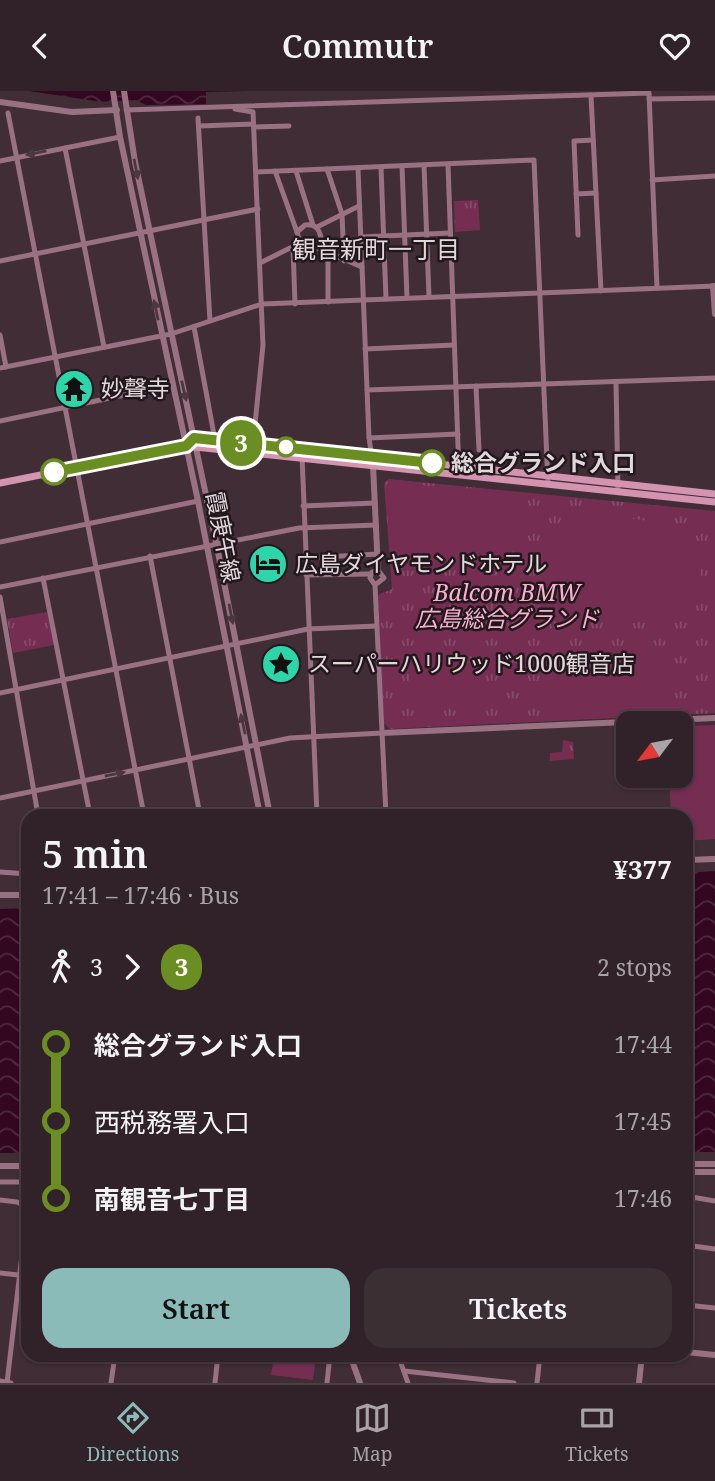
<!DOCTYPE html>
<meta charset="utf-8">
<style>
:root{--surface:#302228;--page:#3c2f34;--text:#f1f3f6;--muted:#a8a4a8;--line:#4b3f45;--accent:#8bbbb9}
body{margin:0;font-family:"Noto Serif","Noto Sans JP",serif;background:var(--page);color:var(--text);height:100vh;display:flex;flex-direction:column;font-size:26px;white-space:nowrap}
*{box-sizing:border-box;margin:0}
p{font-size:23px;color:var(--muted)}
.icon{flex:none;width:38px;height:38px;fill:none;stroke:currentColor;stroke-width:2;stroke-linecap:round;stroke-linejoin:round}
.map{position:relative;flex:1;overflow:hidden}
.sheet{position:absolute;left:21px;top:718px;width:672px;height:553px;display:flex;flex-direction:column;background:var(--surface);border-radius:21px;box-shadow:0 2px 5px #0004,0 0 0 2px var(--line)}
.sheet>*{flex:none}
.badge{padding:0 14px;border-radius:23px;font-size:24px;line-height:46px}
.needle{width:46px;rotate:238deg}
.buttons{position:absolute;left:616px;top:620px;display:grid;gap:14px}
.buttons a{display:grid;place-items:center;width:77px;height:77px;border-radius:14px;background:var(--surface);box-shadow:0 2px 5px #0004,0 0 0 2px var(--line);font-size:35px}
.map>.badge{position:absolute;translate:-50% -50%;box-shadow:0 0 0 4px #fff}
.legs{display:flex;align-items:center;gap:10px;height:77px;padding:0 21px;font-size:23px}
.legs p{margin-inline-start:auto}
.head{display:flex;align-items:center;justify-content:space-between;height:119px;padding:0 21px}
h1{font-size:38px;font-weight:600;line-height:52px}
.cta{display:flex;gap:14px;margin-top:auto;padding:14px 21px}
.cta a{flex:1;height:80px;border-radius:21px;background:var(--accent);color:#111;font-size:28px;font-weight:600;line-height:80px;text-align:center}
.cta a+a{background:var(--page);color:var(--text)}
ul{padding:0 21px;list-style:none}
li{display:flex;align-items:center;gap:24px;height:77px;font-size:26px}
li i{display:grid;place-items:center;width:10px;height:100%;margin:0 9px;background:currentColor}
li i::after{content:'';width:18px;height:18px;margin:-9px;border:5px solid;border-radius:50%;background:var(--surface)}
li p{margin-inline-start:auto}
li:first-child i{background:linear-gradient(#0000 50%,currentColor 0)}
li:last-child i{background:linear-gradient(currentColor 50%,#0000 0)}
header{display:flex;justify-content:space-between;align-items:center;height:91px;padding:0 21px;background:var(--surface);font-size:32px;font-weight:600}
.dock{display:flex;justify-content:space-around;align-items:center;height:98px;border-top:2px solid var(--line);background:var(--surface);font-size:19px;color:var(--muted)}
.dock a{display:grid;justify-items:center;gap:4px}
.dock .active{color:var(--accent)}
.map>svg:first-child{display:block}
.grass{fill:url(#grass-tufts)}
.garden{fill:#752e52;fill-rule:evenodd}
.water{fill:url(#water-waves)}
.lines{fill:none;stroke-linecap:round;stroke-linejoin:round}
.minor{stroke:#9a7183;stroke-width:5}
.tertiary{stroke:#9a7183;stroke-width:6}
.secondary{stroke:#d494b0;stroke-width:7}
.oneway{fill:#4b3740}
.line-1-casing{stroke:#fff;stroke-width:16}
.line-1{stroke:#6b8e23;stroke-width:10}
.stop-1-dot{fill:#fff;stroke:#6b8e23;stroke-width:3.5}
.labels{text-anchor:middle;stroke-width:5;stroke-linejoin:round;paint-order:stroke}
.poi-label{font-size:23px;fill:#e3d7dc;stroke:#21181c;text-anchor:start}
.stop-label{font-size:23px;font-weight:bold;fill:#e3d7dc;stroke:#21181c;text-anchor:start}
.street-label{font-size:23px;fill:#e3d7dc;stroke:#21181c}
.park-label{font-size:23px;font-style:italic;fill:#f9b0d0;stroke:#21181c}
.neighbourhood-label{font-size:24px;fill:#e3d7dc;stroke:#21181c}
</style>
<header><svg class="icon" aria-label="back" viewBox="0 0 24 24"><path d="M15 5l-7 7 7 7"/></svg>Commutr<svg class="icon" aria-label="heart" viewBox="0 0 24 24"><path d="M12 20l-8-8c-3-5 5-10 8-4 3-6 11-1 8 4z"/></svg></header>
<div class="map">
<svg width="715" height="1292" viewBox="0 0 715 1292">
<defs>
<pattern id="grass-tufts" width="24" height="20" patternUnits="userSpaceOnUse" patternTransform="scale(1.75)"><rect width="24" height="20" fill="#752e52"/><path d="M3 7l-1-3M5 7V3M7 7l1-3M15 17l-1-3M17 17v-4M19 17l1-3" fill="none" stroke="#884c6a"/></pattern>
<pattern id="water-waves" width="16" height="10" patternUnits="userSpaceOnUse" patternTransform="scale(1.75)"><rect width="16" height="10" fill="#32071f"/><path d="M0 5q4-4 8 0t8 0" fill="none" stroke="#502a3f"/></pattern>
</defs>
<rect width="100%" height="100%" fill="#402d35"/>
<g class="grass">
<path d="M478,109L480,139L455,141L454,110Z"/>
<path d="M389,388L715,420V622L390,638L384,632L378,504L392,498L384,392Z"/>
<path d="M47,521L54,554L13,562L7,528Z"/>
<path d="M563,649L573,651L574,668L550,670V662L562,661Z"/>
</g>
<g class="garden">
<path d="M391,391L509,403V410L521,411C519,425 520,448 513,460C500,482 420,481 396,479L395,467H390L386,394Z"/>
<path d="M592,424C633,427 711,429 700,490C698,504 684,517 683,528L673,532L670,527C633,536 593,531 558,516L555,519L542,509C543,503 536,493 535,484C531,447 559,427 592,424Z"/>
<path d="M456,509C499,513 526,549 516,591L497,609L424,613L409,592L431,522ZM456,512C495,516 542,568 503,602L464,597C472,573 458,557 434,557L439,518Z"/>
<path d="M665,558L668,623L545,628L542,563Z"/>
<path d="M715,634V748L686,750V724H671L669,684H681V635Z"/>
<path d="M274,1264H316L313,1289L271,1284Z"/>
</g>
<g class="water">
<path d="M29,0H249L206,1V13L146,14L136,9L102,11Z"/>
<path d="M715,780V1061H686V782Z"/>
<path d="M28,817V1062H0V818Z"/>
</g>
<g class="lines">
<g class="minor">
<path d="M591,5L601,200"/>
<path d="M649,8L715,7"/>
<path d="M235,18L253,21L263,254L253,353"/>
<path d="M126,19L649,2L657,197"/>
<path d="M8,22L144,724"/>
<path d="M198,27L210,230"/>
<path d="M199,35L253,33"/>
<path d="M254,36L289,35"/>
<path d="M65,57L104,256"/>
<path d="M0,70L120,46"/>
<path d="M448,73L459,383"/>
<path d="M424,74L429,206"/>
<path d="M402,75L407,207"/>
<path d="M381,76L386,208"/>
<path d="M358,77L369,347L373,374"/>
<path d="M327,78L342,123L344,170"/>
<path d="M275,80L297,141"/>
<path d="M296,80L313,134"/>
<path d="M256,81L534,69L548,393"/>
<path d="M652,89L715,85"/>
<path d="M576,103L596,102"/>
<path d="M317,136L359,115"/>
<path d="M578,144L574,50L593,49"/>
<path d="M361,146L450,142"/>
<path d="M293,156L295,213"/>
<path d="M315,156L321,147C319,137 315,133 305,134L297,141L301,156H315L362,176"/>
<path d="M0,170L258,118"/>
<path d="M260,172L296,154"/>
<path d="M328,211V163"/>
<path d="M194,236L215,349"/>
<path d="M0,244L6,276"/>
<path d="M365,258L454,254"/>
<path d="M0,277L171,243L262,213L715,195"/>
<path d="M616,291L618,401"/>
<path d="M476,295L479,359"/>
<path d="M367,299L715,287"/>
<path d="M0,330L172,294"/>
<path d="M369,347L458,343"/>
<path d="M302,365L317,724"/>
<path d="M303,415L375,412"/>
<path d="M0,451L198,410"/>
<path d="M150,465L200,724"/>
<path d="M305,467L378,463"/>
<path d="M306,484L370,483"/>
<path d="M43,487L90,724"/>
<path d="M375,494L384,487L378,479L372,481L370,487L375,494L386,724"/>
<path d="M0,496L299,437L376,434"/>
<path d="M0,506L38,724"/>
<path d="M0,602L308,538L377,535"/>
<path d="M0,707L290,647L382,642"/>
<path d="M0,781L28,783"/>
<path d="M0,1091H28"/>
<path d="M686,1105L715,1110"/>
<path d="M0,1109L17,1111L27,1116"/>
<path d="M686,1154L715,1158"/>
<path d="M0,1182L28,1185"/>
<path d="M686,1214L715,1217"/>
<path d="M398,1264L408,1292"/>
<path d="M404,1280L514,1292"/>
<path d="M0,1290L11,1292"/>
<path d="M7,1292L28,1112L27,1091"/>
<path d="M111,1292L115,1264"/>
<path d="M215,1292L218,1264"/>
<path d="M327,1292L330,1264"/>
<path d="M537,1292L540,1264"/>
</g>
<g class="tertiary">
<path d="M113,0L120,46L198,410L260,724"/>
<path d="M124,0L135,71L216,451L270,724"/>
<path d="M0,11L72,21L117,19"/>
<path d="M713,195L715,223"/>
<path d="M373,374L378,479"/>
<path d="M382,642L715,627"/>
<path d="M686,769L715,768"/>
<path d="M0,804H28"/>
<path d="M686,1073H715"/>
<path d="M0,1075H28"/>
<path d="M686,1081H715"/>
<path d="M686,1261L715,1264"/>
<path d="M350,1264L360,1292"/>
<path d="M639,1292L642,1264"/>
</g>
<g class="secondary">
<path d="M186,355L194,347L209,348L715,403"/>
<path d="M0,392L186,355L715,411"/>
</g>
</g>
<defs><path id="oneway-solid" d="M-6-.8H1V-3.2L6.5 0L1 3.2V.8H-6Z" transform="scale(1.75)"/></defs>
<g class="oneway">
<use href="#oneway-solid" transform="translate(36 62) rotate(169)"/>
<use href="#oneway-solid" transform="translate(136 78) rotate(79)"/>
<use href="#oneway-solid" transform="translate(156 219) rotate(-102)"/>
<use href="#oneway-solid" transform="translate(184 300) rotate(77)"/>
<use href="#oneway-solid" transform="translate(231 523) rotate(79)"/>
<use href="#oneway-solid" transform="translate(243 633) rotate(-102)"/>
<use href="#oneway-solid" transform="translate(115 683) rotate(-12)"/>
</g>
<g class="lines">
<defs>
<path id="line-1" d="M54,381L186,355L194,347L432,372"/>
</defs>
<use href="#line-1" class="line-1-casing"/>
<use href="#line-1" class="line-1"/>
</g>
<defs>
<symbol id="temple-disc" viewBox="-11 -11 22 22"><circle r="9.5" fill="#2dd5ab" stroke="#21181c"/><path d="M0-6L5-2H3V0L6.5 2.5H4V6H1.5V3h-3V6H-4V2.5H-6.5L-3 0V-2H-5Z" fill="#111"/></symbol>
<symbol id="hotel-disc" viewBox="-11 -11 22 22"><circle r="9.5" fill="#2dd5ab" stroke="#21181c"/><path d="M-6-4.5h1.5V1H6V5H4.5V3h-9V5H-6ZM-4 0a1.8 1.8 0 1 1 3.6 0ZM.5 0V-2.5h3Q6-2.5 6 0Z" fill="#111"/></symbol>
<symbol id="sight-disc" viewBox="-11 -11 22 22"><circle r="9.5" fill="#2dd5ab" stroke="#21181c"/><path d="M0-6L1.8-2.2L6-1.7L2.9 1.2L3.7 5.4L0 3.3L-3.7 5.4L-2.9 1.2L-6-1.7L-1.8-2.2Z" fill="#111"/></symbol>
</defs>
<g fill-rule="evenodd">
<use href="#temple-disc" x="52" y="276" width="44" height="44"/>
<use href="#hotel-disc" x="246" y="451" width="44" height="44"/>
<use href="#sight-disc" x="259" y="551" width="44" height="44"/>
</g>
<g class="stop-1-dot">
<circle cx="286" cy="356" r="9"/>
<circle cx="432" cy="372" r="12"/>
<circle cx="54" cy="381" r="12"/>
</g>
<g class="labels">
<g class="poi-label">
<text x="101" y="306">妙聲寺</text>
<text x="295" y="481">広島ダイヤモンドホテル</text>
<text x="308" y="581">スーパーハリウッド1000観音店</text>
</g>
<g class="stop-label">
<text x="451" y="380">総合グランド入口</text>
</g>
<g class="street-label">
<text transform="translate(223 446) rotate(79)" y="8">霞庚午線</text>
</g>
<g class="park-label">
<text x="507" y="510">Balcom BMW<tspan x="507" dy="26">広島総合グランド</tspan></text>
</g>
<g class="neighbourhood-label">
<text x="376" y="167">観音新町一丁目</text>
</g>
</g>
</svg>
<div class="buttons">
<a><svg class="needle" viewBox="-14 -14 28 28"><path d="M0-13l5 13h-10z" fill="#e53935"/><path d="M0 13l5-13h-10z" fill="#a8a4a8"/></svg></a>
</div>
<b class="badge" style="left:241px;top:352px;background:#6b8e23;color:#fff">3</b>
<section class="sheet">
<div class="head"><div><h1>5 min</h1><p>17:41 – 17:46 · Bus</p></div><b>¥377</b></div>
<div class="legs"><svg class="icon" aria-label="walk" viewBox="0 0 24 24"><circle cx="13" cy="4" r="2"/><path d="M13 8l-2 6 4 7M11 14l-3 7M7 12l3-4h3l4 4"/></svg>3<svg class="icon" aria-label="forward" viewBox="0 0 24 24"><path d="M9 5l7 7-7 7"/></svg><b class="badge" style="background:#6b8e23;color:#fff">3</b><p>2 stops</p></div>
<ul>
<li><i style="color:#6b8e23"></i><b>総合グランド入口</b><p>17:44</p></li>
<li><i style="color:#6b8e23"></i><span>西税務署入口</span><p>17:45</p></li>
<li><i style="color:#6b8e23"></i><b>南観音七丁目</b><p>17:46</p></li>
</ul>
<div class="cta"><a>Start</a><a>Tickets</a></div>
</section>
</div>
<nav class="dock">
<a class="active"><svg class="icon" aria-label="directions" viewBox="0 0 24 24"><path d="M12 3l9 9-9 9-9-9zM9 14v-3h6M13 9l2 2-2 2"/></svg>Directions</a>
<a><svg class="icon" aria-label="map" viewBox="0 0 24 24"><path d="M3 6l6-2 6 2 6-2v14l-6 2-6-2-6 2zM9 4v14M15 6v14"/></svg>Map</a>
<a><svg class="icon" aria-label="tickets" viewBox="0 0 24 24"><path d="M3 7h18v10H3zM15 7v10"/></svg>Tickets</a>
</nav>
